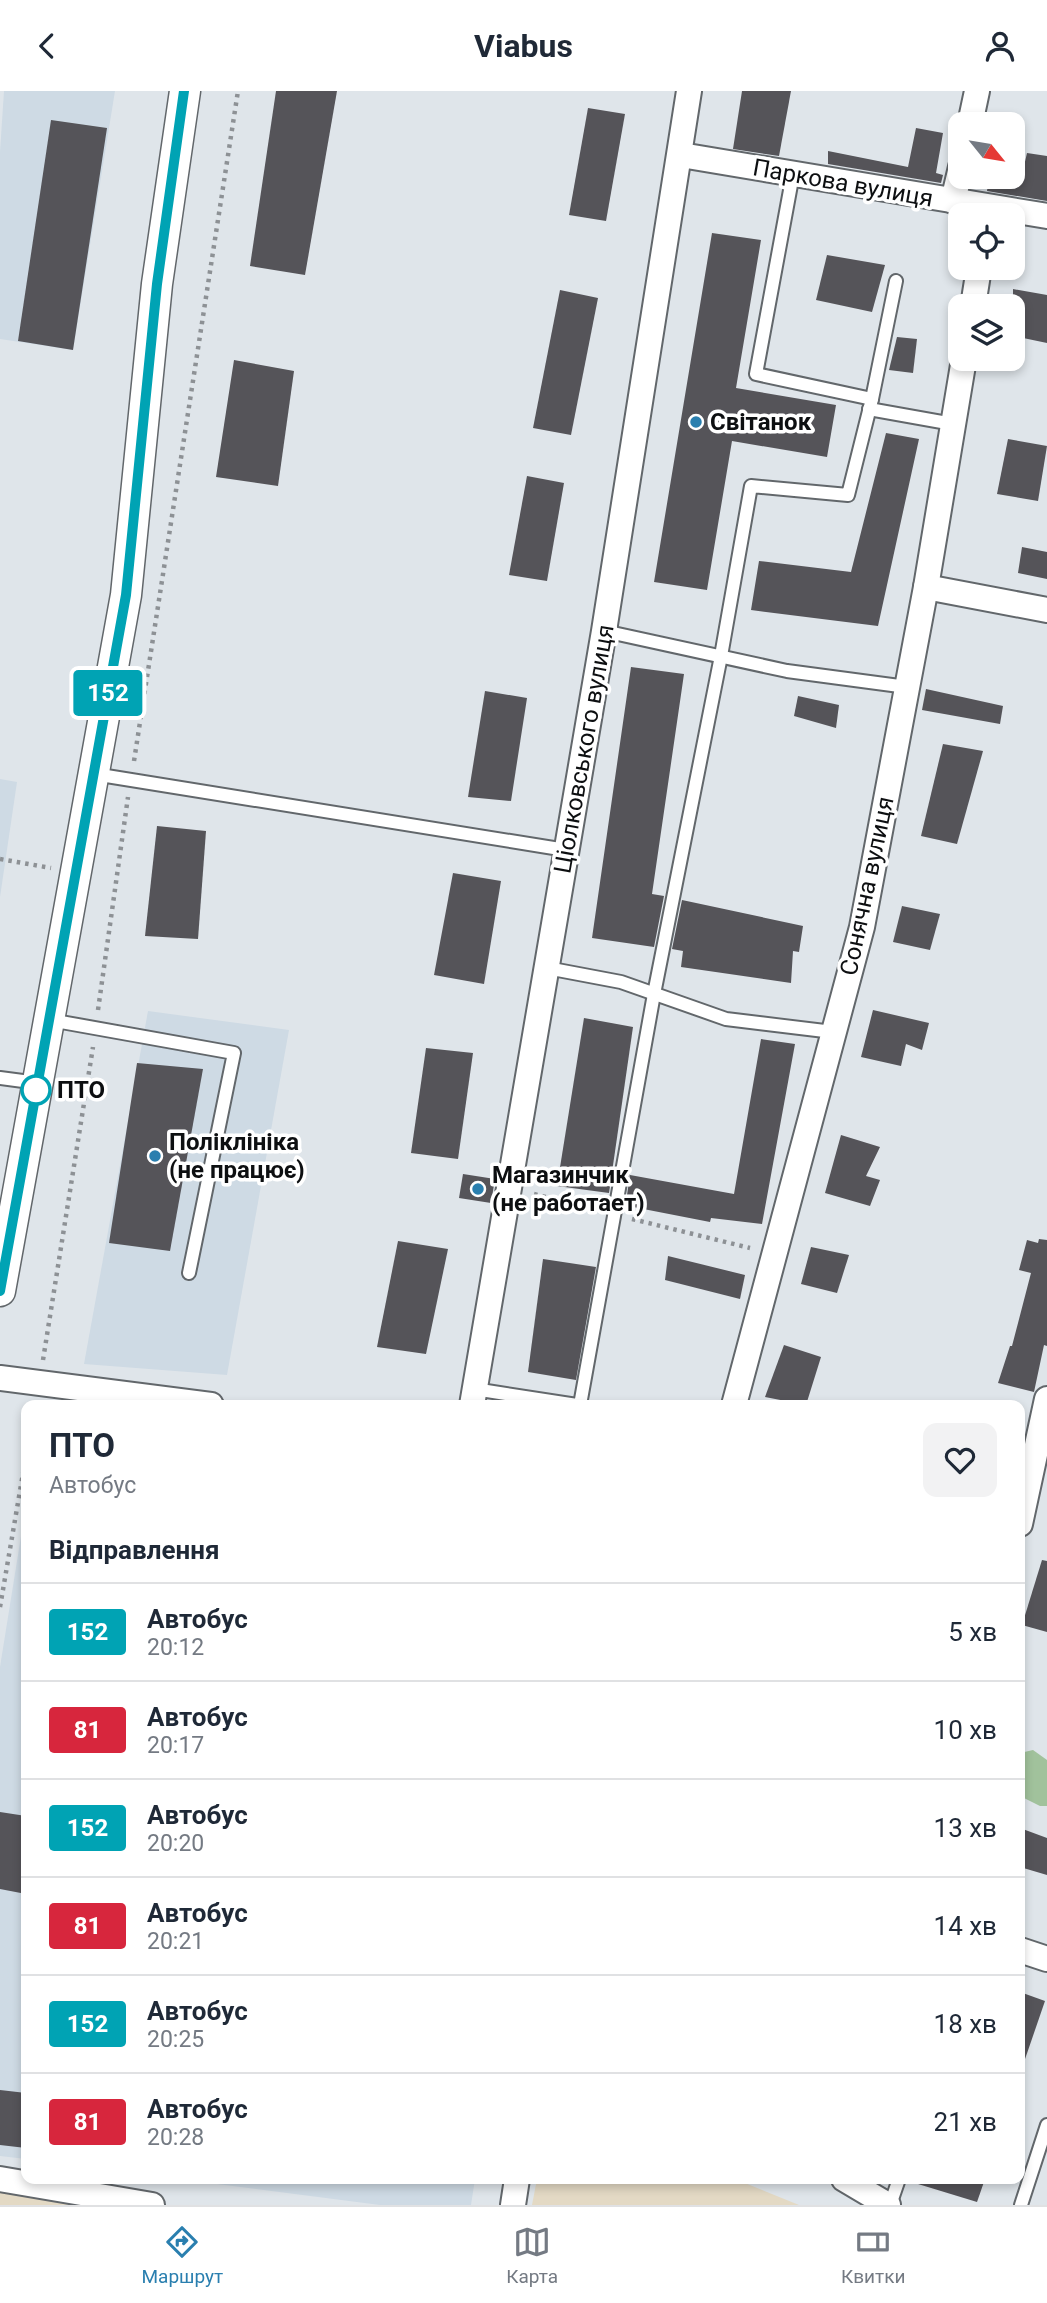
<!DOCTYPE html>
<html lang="uk">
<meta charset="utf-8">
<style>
:root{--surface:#fff;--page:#f2f2f3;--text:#1f2937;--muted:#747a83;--line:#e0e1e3;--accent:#2a7faf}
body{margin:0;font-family:Roboto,sans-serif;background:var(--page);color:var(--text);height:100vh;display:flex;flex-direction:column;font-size:26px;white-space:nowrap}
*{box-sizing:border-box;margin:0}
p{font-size:23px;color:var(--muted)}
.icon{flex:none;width:38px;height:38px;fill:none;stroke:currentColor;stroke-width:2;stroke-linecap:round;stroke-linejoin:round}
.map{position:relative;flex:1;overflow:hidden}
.details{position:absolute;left:21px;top:1309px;width:1004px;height:784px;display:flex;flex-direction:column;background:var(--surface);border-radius:14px;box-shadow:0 4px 10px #0003}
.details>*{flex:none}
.badge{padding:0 14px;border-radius:5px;font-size:24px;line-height:46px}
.needle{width:46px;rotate:120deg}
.buttons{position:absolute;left:948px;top:21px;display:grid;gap:14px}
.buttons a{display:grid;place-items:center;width:77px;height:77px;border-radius:14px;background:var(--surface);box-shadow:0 4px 10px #0003;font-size:35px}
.map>.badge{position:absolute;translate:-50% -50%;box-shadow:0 0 0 4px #fff}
h2{padding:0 28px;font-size:26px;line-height:63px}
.round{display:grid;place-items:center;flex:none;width:74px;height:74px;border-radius:14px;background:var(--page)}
.overview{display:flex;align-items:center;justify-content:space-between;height:119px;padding:0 28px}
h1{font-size:33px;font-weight:700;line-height:52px}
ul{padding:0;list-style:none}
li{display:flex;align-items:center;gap:21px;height:98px;padding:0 28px;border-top:2px solid var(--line)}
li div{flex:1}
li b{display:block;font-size:26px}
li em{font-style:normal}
li .badge{min-width:77px;font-weight:700;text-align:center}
header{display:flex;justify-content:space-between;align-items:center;height:91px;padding:0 28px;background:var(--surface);font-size:32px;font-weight:700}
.menu{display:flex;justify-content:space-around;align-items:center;height:98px;border-top:2px solid var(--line);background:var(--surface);font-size:19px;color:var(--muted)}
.menu a{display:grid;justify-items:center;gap:4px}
.menu .current{color:var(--accent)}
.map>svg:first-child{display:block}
.built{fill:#cedae4}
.medical{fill:#e3d9c4}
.green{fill:#a1c29c}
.building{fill:#555459}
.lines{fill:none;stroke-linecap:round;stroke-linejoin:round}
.service-casing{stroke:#62676b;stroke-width:16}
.minor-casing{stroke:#62676b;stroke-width:28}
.tertiary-casing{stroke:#62676b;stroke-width:33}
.path{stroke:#8d9195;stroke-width:4.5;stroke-dasharray:3.5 5;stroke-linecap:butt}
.service{stroke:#fff;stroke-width:12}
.minor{stroke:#fff;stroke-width:24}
.tertiary{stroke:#fff;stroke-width:30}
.line-casing{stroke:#fff;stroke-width:16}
.line{stroke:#00a3b4;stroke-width:10}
.poi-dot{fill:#2a7faf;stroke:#fff;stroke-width:2.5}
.stop-dot{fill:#fff;stroke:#00a3b4;stroke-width:3.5}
.labels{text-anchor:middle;stroke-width:7;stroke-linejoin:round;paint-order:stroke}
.street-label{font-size:24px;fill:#0d0f11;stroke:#fff}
.poi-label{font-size:24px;font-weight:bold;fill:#0d0f11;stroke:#fff;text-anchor:start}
.stop-label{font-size:24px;font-weight:bold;fill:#0d0f11;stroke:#fff;text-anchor:start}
</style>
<header><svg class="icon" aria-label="back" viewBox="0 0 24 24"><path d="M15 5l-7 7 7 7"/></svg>Viabus<svg class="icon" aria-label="person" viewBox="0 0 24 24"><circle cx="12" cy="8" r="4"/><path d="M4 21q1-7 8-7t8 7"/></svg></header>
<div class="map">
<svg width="1047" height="2114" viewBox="0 0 1047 2114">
<rect width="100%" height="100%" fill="#dfe5ea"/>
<g class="built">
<path d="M4,0H115L73,259L0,248V61Z"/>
<path d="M0,688L17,691L0,806Z"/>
<path d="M148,920L289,939L227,1284L84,1273Z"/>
<path d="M26,1414V2068L0,2065V1576Z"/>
<path d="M178,2088H475L471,2114H380Z"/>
</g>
<g class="medical">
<path d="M537,2088H735L799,2114H532Z"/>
<path d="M0,2099L92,2114H0Z"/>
</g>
<path class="green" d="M1033,1659L1047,1669V1715H1040L1020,1705V1662Z"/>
<g class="building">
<path d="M276,0H337L305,184L250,175Z"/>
<path d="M742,0H791L779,65L733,58Z"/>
<path d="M588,17L625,23L606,130L569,124Z"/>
<path d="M51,29L107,37L73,259L18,250Z"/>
<path d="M916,37L943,42L936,82L943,84L941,92L828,73V60L908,76Z"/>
<path d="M1027,62L1047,65V110L987,100L989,86H1013V73L1024,75Z"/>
<path d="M712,142L761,149L736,297L836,314L827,366L732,350L707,499L654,491Z"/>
<path d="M827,164L885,174L872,221L816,209Z"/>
<path d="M1013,198L1047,204V252L1013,245Z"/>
<path d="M560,199L598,207L571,344L533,337Z"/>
<path d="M897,246L917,248L913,282L889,279Z"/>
<path d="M234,269L294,280L278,395L216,386Z"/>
<path d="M886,342L919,348L878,535L751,519L759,470L851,481Z"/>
<path d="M1008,348L1047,355L1038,410L997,403Z"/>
<path d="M527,385L564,392L547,490L509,484Z"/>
<path d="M1022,456L1047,461V488L1018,482Z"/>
<path d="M631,576L684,583L652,803L664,805L654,856L592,847Z"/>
<path d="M926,598L1003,615L1000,633L922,619Z"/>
<path d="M485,600L527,607L511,710L468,706Z"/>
<path d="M798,605L839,614L836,637L794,625Z"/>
<path d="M943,653L983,660L957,753L921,745Z"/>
<path d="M157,735L206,740L198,848L145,845Z"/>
<path d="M453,782L501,790L484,893L434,884Z"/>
<path d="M682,809L803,835L799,861L793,860L791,892L681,876L683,860L672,858Z"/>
<path d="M902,815L940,823L930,859L893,851Z"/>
<path d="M873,919L929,932L922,959L906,953L901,975L861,966Z"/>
<path d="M584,927L633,936L609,1102L557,1095Z"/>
<path d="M761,948L795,953L762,1133L711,1127L710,1131L628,1115L632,1105L627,1104L630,1084L734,1103Z"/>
<path d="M426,957L473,962L458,1068L411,1062Z"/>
<path d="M137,972L203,978L170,1160L109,1152Z"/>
<path d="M841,1044L880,1056L866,1085L880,1089L870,1115L825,1102Z"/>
<path d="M463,1083L495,1088L491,1112L459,1107Z"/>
<path d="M1039,1148L1047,1149V1255L1044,1254L1034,1301L998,1292L1010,1255H1012L1031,1182L1019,1179L1027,1149L1038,1152Z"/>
<path d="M398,1150L448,1158L426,1263L377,1256Z"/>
<path d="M811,1156L849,1164L837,1202L801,1193Z"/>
<path d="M668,1165L745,1184L740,1208L665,1189Z"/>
<path d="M543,1168L596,1176L576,1289L528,1281Z"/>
<path d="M784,1254L821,1266L806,1314L765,1306Z"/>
<path d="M1042,1469L1047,1470V1541L1022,1534Z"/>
<path d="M0,1721L26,1725V1803L0,1798Z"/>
<path d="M1020,1737L1047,1747V1784L1020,1776Z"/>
<path d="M1020,1901L1045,1910L1024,1971H1020Z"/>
<path d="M0,1999L26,2002V2057L0,2054Z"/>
<path d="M919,2088H985L977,2111L918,2093Z"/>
</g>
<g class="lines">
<defs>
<g id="service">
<path d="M793,83L756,283L872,308L896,190"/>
<path d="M869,318L953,333"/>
<path d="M604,540L787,580L907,596"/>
<path d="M94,683L566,759"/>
<path d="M547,877L621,891L726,928L833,941"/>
<path d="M50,929L234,962L189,1182"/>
<path d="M0,987L38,992"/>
<path d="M474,1298L577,1314"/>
<path d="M580,1314L654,903L721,565L751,395L848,404L872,308"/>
<path d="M890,2114L899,2088"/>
<path d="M1021,2114L1047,2034"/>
</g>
<g id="minor">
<path d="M970,33L977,0"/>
<path d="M681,64L1047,125"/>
<path d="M953,110L961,76"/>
<path d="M973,215L979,177"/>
<path d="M926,496L1047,519"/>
<path d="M0,1287L211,1314"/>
<path d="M472,1314L604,540L689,0"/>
<path d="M734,1314L862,836L926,496L964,268"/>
<path d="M1020,1433L1047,1308"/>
<path d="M1020,1859L1047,1868"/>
<path d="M0,2088L152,2114"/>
<path d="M844,2088L888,2114"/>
<path d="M513,2114L517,2088"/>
</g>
<path id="tertiary" d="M0,1200L126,504L157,193L185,0"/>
</defs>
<use href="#service" class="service-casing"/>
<use href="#minor" class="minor-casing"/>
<use href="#tertiary" class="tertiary-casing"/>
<g class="path">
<path d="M134,670L238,0"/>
<path d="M0,768L51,777"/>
<path d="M98,919L128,706"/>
<path d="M534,1103L597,1119"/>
<path d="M632,1128L750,1157"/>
<path d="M43,1269L93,956"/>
<path d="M0,1516L26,1365"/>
</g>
<use href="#service" class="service"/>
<use href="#minor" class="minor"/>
<use href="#tertiary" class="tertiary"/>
</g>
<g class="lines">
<defs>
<path id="line" d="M0,1200L126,504L157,193L184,0"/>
</defs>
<use href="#line" class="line-casing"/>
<use href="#line" class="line"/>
</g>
<g class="poi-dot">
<circle cx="696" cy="331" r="7"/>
<circle cx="155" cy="1065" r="7"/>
<circle cx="478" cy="1098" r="7"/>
</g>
<circle class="stop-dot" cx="36" cy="999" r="14"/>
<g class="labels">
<g class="street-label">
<text transform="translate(843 92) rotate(10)" y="8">Паркова вулиця</text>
<text transform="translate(584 658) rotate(-80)" y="8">Ціолковського вулиця</text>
<text transform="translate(867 795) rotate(-78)" y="8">Сонячна вулиця</text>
</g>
<g class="poi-label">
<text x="710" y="339">Світанок</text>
<text x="169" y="1059">Поліклініка<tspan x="169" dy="28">(не працює)</tspan></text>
<text x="492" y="1092">Магазинчик<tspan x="492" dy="28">(не работает)</tspan></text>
</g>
<g class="stop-label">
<text x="57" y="1007">ПТО</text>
</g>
</g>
</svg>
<div class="buttons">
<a><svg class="needle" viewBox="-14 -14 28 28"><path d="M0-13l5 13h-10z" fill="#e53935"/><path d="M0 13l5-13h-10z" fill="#747a83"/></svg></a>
<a><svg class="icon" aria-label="locate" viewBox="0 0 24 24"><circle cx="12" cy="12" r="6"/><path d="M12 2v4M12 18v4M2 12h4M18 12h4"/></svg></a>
<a><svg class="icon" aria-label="layers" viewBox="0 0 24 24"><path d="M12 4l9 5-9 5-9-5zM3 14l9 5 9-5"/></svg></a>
</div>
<b class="badge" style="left:108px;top:602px;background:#00a3b4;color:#fff">152</b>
<section class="details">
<div class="overview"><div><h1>ПТО</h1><p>Автобус</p></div><a class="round"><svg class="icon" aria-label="heart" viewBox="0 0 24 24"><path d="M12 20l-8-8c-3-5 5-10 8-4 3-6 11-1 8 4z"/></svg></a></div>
<h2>Відправлення</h2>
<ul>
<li><span class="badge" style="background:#00a3b4;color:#fff">152</span><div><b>Автобус</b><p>20:12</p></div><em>5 хв</em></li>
<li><span class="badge" style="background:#d7263d;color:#fff">81</span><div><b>Автобус</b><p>20:17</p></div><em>10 хв</em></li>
<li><span class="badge" style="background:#00a3b4;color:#fff">152</span><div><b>Автобус</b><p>20:20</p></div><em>13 хв</em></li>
<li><span class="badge" style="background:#d7263d;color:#fff">81</span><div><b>Автобус</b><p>20:21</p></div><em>14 хв</em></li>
<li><span class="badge" style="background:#00a3b4;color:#fff">152</span><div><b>Автобус</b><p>20:25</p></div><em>18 хв</em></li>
<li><span class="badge" style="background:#d7263d;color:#fff">81</span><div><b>Автобус</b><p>20:28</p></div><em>21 хв</em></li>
</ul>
</section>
</div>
<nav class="menu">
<a class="current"><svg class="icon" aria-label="directions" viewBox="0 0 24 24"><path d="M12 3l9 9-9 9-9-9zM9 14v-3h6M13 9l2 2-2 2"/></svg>Маршрут</a>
<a><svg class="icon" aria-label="map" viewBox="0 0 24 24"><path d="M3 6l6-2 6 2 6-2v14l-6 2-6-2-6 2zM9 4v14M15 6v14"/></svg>Карта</a>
<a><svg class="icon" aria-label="tickets" viewBox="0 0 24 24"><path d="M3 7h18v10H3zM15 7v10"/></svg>Квитки</a>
</nav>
